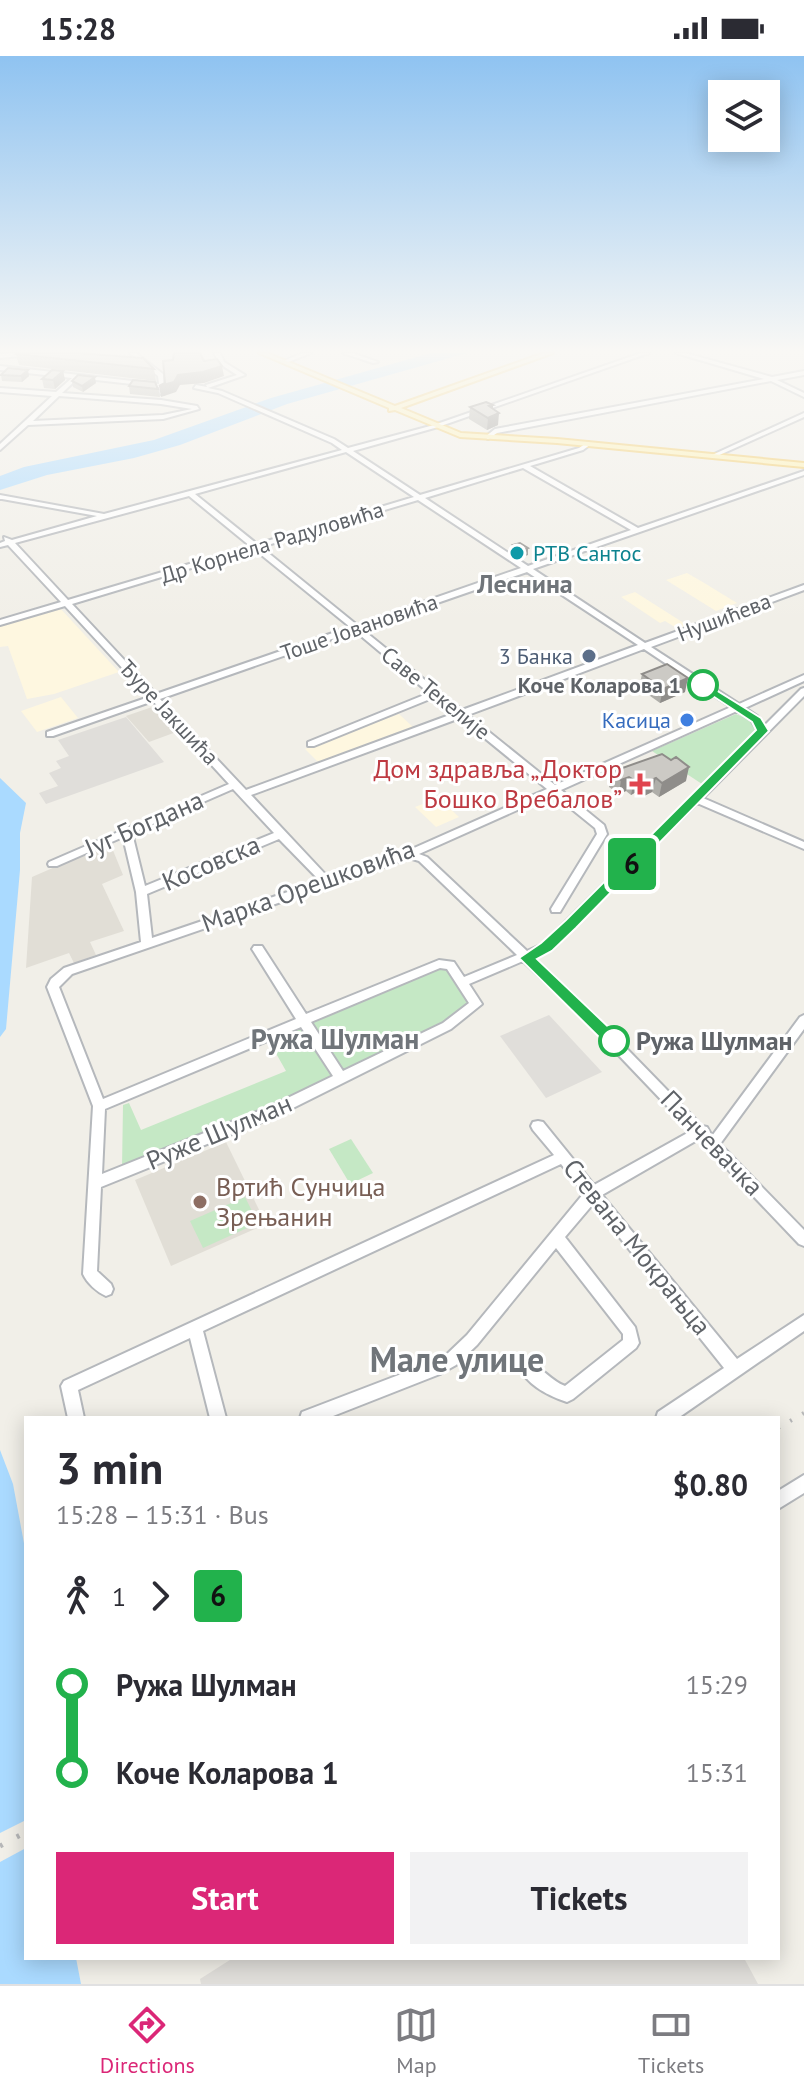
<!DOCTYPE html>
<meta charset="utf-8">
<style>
:root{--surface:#fff;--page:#f2f2f3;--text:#2b2b33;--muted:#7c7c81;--line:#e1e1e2;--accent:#db2777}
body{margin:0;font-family:"PT Sans",sans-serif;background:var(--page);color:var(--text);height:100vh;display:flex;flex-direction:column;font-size:30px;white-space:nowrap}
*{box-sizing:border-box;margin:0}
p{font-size:26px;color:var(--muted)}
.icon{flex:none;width:44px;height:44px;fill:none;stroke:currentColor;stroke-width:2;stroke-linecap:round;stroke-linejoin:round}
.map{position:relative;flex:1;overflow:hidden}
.details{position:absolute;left:24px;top:1360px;width:756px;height:544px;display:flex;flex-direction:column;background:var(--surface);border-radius:0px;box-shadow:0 4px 20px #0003}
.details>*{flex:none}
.badge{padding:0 16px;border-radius:6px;font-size:28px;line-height:52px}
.tools{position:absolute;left:708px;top:24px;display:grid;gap:16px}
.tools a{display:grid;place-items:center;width:72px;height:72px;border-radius:0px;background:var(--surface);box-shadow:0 4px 20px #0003;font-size:40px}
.map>.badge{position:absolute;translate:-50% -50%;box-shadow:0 0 0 4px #fff}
.legs{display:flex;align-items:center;gap:12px;height:88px;padding:0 32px;font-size:26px}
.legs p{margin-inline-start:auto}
.headline{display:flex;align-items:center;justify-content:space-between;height:136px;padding:0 32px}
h1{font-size:44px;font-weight:700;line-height:60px}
.cta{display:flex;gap:16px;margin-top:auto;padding:16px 32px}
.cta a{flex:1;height:92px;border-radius:0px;background:var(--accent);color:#fff;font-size:32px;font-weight:700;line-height:92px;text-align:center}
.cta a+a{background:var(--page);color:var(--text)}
ul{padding:0 32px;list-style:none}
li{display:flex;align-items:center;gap:28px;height:88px;font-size:30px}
li i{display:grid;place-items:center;width:12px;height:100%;margin:0 10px;background:currentColor}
li i::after{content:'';width:20px;height:20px;margin:-10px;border:6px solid;border-radius:50%;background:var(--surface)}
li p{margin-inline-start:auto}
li:first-child i{background:linear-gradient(#0000 50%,currentColor 0)}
li:last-child i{background:linear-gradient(currentColor 50%,#0000 0)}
.status{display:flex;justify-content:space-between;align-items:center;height:56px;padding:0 40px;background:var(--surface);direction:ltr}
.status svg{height:22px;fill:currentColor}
.menu{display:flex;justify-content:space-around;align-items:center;height:112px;border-top:2px solid var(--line);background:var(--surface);font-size:22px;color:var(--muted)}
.menu a{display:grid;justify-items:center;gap:4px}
.menu .active{color:var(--accent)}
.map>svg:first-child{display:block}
.commercial{fill:#fef7e0}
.industrial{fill:#e0deda}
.education{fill:#e1ded6}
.green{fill:#c5e8c5}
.water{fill:#aadaff}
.pier{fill:#f1efe8}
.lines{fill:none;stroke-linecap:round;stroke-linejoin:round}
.minor-casing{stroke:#b5b8bc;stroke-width:4}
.major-casing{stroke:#f2c960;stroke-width:4}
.minor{fill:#fff;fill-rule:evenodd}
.major{fill:#fff2af;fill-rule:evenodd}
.rail-far1{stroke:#b6b7b8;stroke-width:4;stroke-dasharray:2 12;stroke-linecap:butt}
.rail{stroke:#b6b7b8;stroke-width:5;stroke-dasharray:3 16;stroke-linecap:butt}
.wall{fill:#afaea9}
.shaded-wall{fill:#8f8d8a}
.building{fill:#cccac5;stroke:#8f8d8a;stroke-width:2}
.line-1{fill:#22b24c;stroke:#fff;stroke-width:2}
.culture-dot{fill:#0f9aa8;stroke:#fff;stroke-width:3}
.service-dot{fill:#5c6f8a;stroke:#fff;stroke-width:3}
.stop-1-dot{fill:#fff;stroke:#22b24c;stroke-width:4}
.shop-dot{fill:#3f7fe0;stroke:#fff;stroke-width:3}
.health-dot{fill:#e0444e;stroke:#fff;stroke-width:3}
.education-dot{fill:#8d6e63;stroke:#fff;stroke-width:3}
.labels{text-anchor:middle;stroke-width:6;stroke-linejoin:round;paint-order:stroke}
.far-street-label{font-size:22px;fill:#5f6368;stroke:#fff}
.far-culture-label{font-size:22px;fill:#0d838f;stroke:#fff;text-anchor:start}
.far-service-label{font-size:22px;fill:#4e5e75;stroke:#fff;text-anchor:end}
.far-stop-label{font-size:22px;font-weight:bold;fill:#5f6368;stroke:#fff;text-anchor:end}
.far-shop-label{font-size:22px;fill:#366cbe;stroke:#fff;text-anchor:end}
.far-quarter-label{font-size:26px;font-weight:bold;fill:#70757a;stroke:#fff}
.health-label{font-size:26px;fill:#be3a42;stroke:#fff;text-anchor:end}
.street-label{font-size:26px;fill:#5f6368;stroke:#fff}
.stop-label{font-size:26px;font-weight:bold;fill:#5f6368;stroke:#fff;text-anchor:start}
.education-label{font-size:26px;fill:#785e54;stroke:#fff;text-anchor:start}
.neighbourhood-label{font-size:28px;font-weight:bold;fill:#70757a;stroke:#fff}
.near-neighbourhood-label{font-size:34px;font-weight:bold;fill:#70757a;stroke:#fff}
</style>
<div class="status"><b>15:28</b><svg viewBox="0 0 49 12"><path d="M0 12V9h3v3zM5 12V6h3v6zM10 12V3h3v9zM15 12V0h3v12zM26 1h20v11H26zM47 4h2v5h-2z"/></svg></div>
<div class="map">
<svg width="804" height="1928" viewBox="0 0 804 1928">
<rect width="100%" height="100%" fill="#f1efe8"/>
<g class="commercial">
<path d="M687,517L701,525L737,547L716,555L666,524Z"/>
<path d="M635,536L687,569L678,573L665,565L660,567L621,541Z"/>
<path d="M60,552L119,616L54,638L27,643L8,590L0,591V570Z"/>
<path d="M61,641L78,662L37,676L21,655Z"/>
<path d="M399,658L413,671L318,706L305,693Z"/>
<path d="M439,742L459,761L436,771L415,751Z"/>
</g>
<g class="industrial">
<path d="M126,661L164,706L46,748L39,737L58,730L49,717L61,712L56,705L69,700L58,684Z"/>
<path d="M549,959L602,1016L546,1042L500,980Z"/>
<path d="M233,1902H744L758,1928H201L200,1923Z"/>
</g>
<g class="education">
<path d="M155,650L179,675L149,686L126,660Z"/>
<path d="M110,787L123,819L102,828L124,875L90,886L96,899L74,907L69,897L26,912L32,821Z"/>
<path d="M226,1086L266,1168L171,1210L135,1124Z"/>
</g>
<g class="green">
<path d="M736,658L754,666L757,672L702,728L652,695Z"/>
<path d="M444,910L470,947L442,968L343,1018L311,966Z"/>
<path d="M308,970L340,1022L122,1112L123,1049L129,1047L141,1074L286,1015L269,985Z"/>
<path d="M351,1083L373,1117L350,1128L329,1093Z"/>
<path d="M245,1141L258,1167L203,1192L190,1165Z"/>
</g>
<g class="water">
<path d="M431,297H467L287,348L180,389L134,402L47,419L0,434V420L24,411L154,384L271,342Z"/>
<path d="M0,722L26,747L20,777V814L6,973L0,981Z"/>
<path d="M0,1394L13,1428L26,1498V1902H76L81,1928H0Z"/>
</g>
<path class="pier" d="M26,1764V1792L0,1806V1777Z"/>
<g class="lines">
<defs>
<g id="minor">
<path d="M22,297H50L0,302V298Z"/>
<path d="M130,297H136L163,318L164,338H160L159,331L78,322L62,337L161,344L197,350L199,353L163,363L28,369L0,394V388L52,340L0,336V332L56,336L72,322L0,314V310L159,328L158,320ZM59,340L161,348L192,353L163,359L33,365Z"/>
<path d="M214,297H220L224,306L245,319L208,332L222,335L334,383L348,392L434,369L641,297H649L438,371L353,395L420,439L579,392L588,386L591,388L583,394L530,410L638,472L804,415V419L533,513L645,587L804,529V534L651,591L739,648L804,619V625L745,652L757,660L764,670L801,633L804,632V640L703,742L804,786V793L697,747L551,894L533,901L594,959L702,1070L707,1071L712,1080L800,961L804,959V973L720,1088L804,1174V1190L799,1188L699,1083L602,1139L737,1303L804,1259V1275L678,1362H656L658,1356L724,1312L593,1148L565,1181L635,1271L639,1287L636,1292L573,1343L567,1346C549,1340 529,1330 520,1313L523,1308L528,1305C542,1311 551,1325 565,1330L623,1284V1278L556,1192L477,1289L456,1309L440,1318L328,1362H300L302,1356L430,1307L446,1299L467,1279L584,1137L561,1108L203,1275L226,1362H210L190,1282L78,1334L84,1362H68L61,1330L64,1325L554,1099L533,1074L531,1070L533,1066L538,1065L543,1066L594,1129L691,1075L586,965L523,905L469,928L482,948L451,973L279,1059L101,1131L97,1215L111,1228L113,1233L111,1238L106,1240C97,1236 87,1227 83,1218L93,1050L47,931L51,923L64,912L141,886L136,836L123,781L57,810H49L48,808L49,806L229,728L153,645L53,680H47V676L149,641L65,550L0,569V564L61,546L8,489L0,491V487L5,485L4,481L12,484L97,460L2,443H0V439L104,458L342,394L332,387L218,337L194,332L196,329L207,331L206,329L237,319L220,308ZM346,396L414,441L257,488L195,438ZM523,412L631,474L528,510L425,442ZM189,440L250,490L68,544L15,487ZM418,444L521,512L357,569L261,491ZM254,493L350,571L156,638L72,548ZM527,516L638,589L462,654L362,573ZM355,575L429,637L308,686V690H314L435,641L455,657L246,734L160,643ZM644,593L731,651L555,729L468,659ZM737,655L751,664L758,675L543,888L527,895L427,801L419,798L553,738L595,772L597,778L551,853L552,856H560L607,778L604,769L561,734ZM460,662L547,733L405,796L331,821L325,818L251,739ZM233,733L274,777L145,830L132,777ZM279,783L320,825L152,882L147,838ZM409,802L419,805L517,899L464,921L454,906L439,904L306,958L262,890H254L252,893L254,896L296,963L103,1043L59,931L72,918ZM440,912L447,913L469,947L443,967L343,1015L311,966ZM301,971L333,1020L269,1051L102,1118L105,1053Z"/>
<path d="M303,297H311L286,307L281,306Z"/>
<path d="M343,297H352L378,306L373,307Z"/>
<path d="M676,297H685L772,321L804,315V319L777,324L804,337V341L771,325L497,377L488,383L485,381L495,373L764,323Z"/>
<path d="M804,357V361L715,401L710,400Z"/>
<path d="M804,1419V1437L778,1453V1435Z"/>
</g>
<path id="major" d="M259,297H267L395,350L544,297H553L401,352L461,377L557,383L804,407V411L557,387L460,381L395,354L389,355V352Z"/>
</defs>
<use href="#minor" class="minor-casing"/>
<use href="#major" class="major-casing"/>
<use href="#minor" class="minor"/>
<use href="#major" class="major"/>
<path class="rail-far1" d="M778,1372L804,1357"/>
<path class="rail" d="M0,1790L26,1776"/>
</g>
<g class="wall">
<path d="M16,298L154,313L156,325L19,309Z"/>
<path d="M63,315L65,324L55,333L44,332L42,323Z"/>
<path d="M1,319L29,320L22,326L2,325Z"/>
<path d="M133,324L158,333L160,341L130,338L129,330Z"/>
<path d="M72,325L96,327L83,336L73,331Z"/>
<path d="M493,349V353L498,369L487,374L469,363L470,351Z"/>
<path d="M513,489L528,499L520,501L512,496Z"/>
<path d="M642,618L685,636L660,647L639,632Z"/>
<path d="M611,716L686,725L659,741L652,736L642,741L636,736L631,739L626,735L619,738L609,731Z"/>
</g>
<g class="shaded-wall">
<path d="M222,310L224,320L204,327L180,329L176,336L161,341L159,330L178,319Z"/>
<path d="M28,314L29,320L22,326L21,320Z"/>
<path d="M63,315L65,324L55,333L53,324Z"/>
<path d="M95,321L96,327L83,336L82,330Z"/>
<path d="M493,349V360L499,357L498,369L487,374L489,350Z"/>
<path d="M528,492V499L520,501L521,495Z"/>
<path d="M688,622L685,636L660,647L663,633Z"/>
<path d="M689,711L686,725L659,741L662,727Z"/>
<path d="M629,721L626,735L619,738L621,724Z"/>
<path d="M639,722L636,736L631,739L634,724Z"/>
<path d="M656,722L652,736L642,741L645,727Z"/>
</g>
<g class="building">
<path d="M17,297H77L143,302L154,313L16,298Z"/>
<path d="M174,297H200L204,305L217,303L222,310L203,316L178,319L174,326L159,330L165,327L163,305L173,304Z"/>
<path d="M8,312L28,314L21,320L1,319Z"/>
<path d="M52,314L63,315L53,324L42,323Z"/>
<path d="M78,319L95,321L82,330L72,325Z"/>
<path d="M133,324L155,326L158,333L129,330Z"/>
<path d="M486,346L493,349L489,350L499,357L488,362L470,351Z"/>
<path d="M520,487L528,492L521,495L513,489Z"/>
<path d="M667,608L688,622L663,633L642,618Z"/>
<path d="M662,698L671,704L676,701L689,711L662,727L656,722L645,727L639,722L634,724L629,721L621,724L611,716Z"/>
</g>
<linearGradient id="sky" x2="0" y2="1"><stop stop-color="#8fc3f1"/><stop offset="0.52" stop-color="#f9f8f5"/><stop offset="1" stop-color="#f9f8f5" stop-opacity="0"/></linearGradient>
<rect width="804" height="567" fill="url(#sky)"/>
<path class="line-1" d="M703,626L761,662L769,675L576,872L552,895L537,903L619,981L622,985L614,991L608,990L519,902L541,887L566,864L756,674L752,666L699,631L697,629Z"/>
<circle class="culture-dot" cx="517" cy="497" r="8"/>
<circle class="service-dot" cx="589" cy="600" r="8"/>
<g class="stop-1-dot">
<circle cx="703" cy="629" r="14"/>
<circle cx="614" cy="985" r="14"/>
</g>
<circle class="shop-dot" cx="687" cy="664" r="8"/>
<path class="health-dot" d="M636 716h8v8h8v8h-8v8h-8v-8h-8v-8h8z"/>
<circle class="education-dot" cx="200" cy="1146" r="8"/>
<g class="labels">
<g class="far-street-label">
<text transform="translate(272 486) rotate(-17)" y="8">Др Корнела Радуловића</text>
<text transform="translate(724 561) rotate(-21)" y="8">Нушићева</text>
<text transform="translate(359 571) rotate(-19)" y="8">Тоше Јовановића</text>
<text transform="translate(436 637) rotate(39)" y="8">Саве Текелије</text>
<text transform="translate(169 656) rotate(47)" y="8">Ђуре Јакшића</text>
</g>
<g class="far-culture-label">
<text x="533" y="505">РТВ Сантос</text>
</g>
<g class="far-service-label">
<text x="573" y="608">3 Банка</text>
</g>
<g class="far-stop-label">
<text x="681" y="637">Коче Коларова 1</text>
</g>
<g class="far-shop-label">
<text x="671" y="672">Касица</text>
</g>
<g class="far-quarter-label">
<text x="525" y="537">Леснина</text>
</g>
<g class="health-label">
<text x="622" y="722">Дом здравља „Доктор<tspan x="622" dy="30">Бошко Вребалов”</tspan></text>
</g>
<g class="street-label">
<text transform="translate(144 768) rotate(-24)" y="9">Југ Богдана</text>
<text transform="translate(211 807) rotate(-23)" y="9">Косовска</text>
<text transform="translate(308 830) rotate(-20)" y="9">Марка Орешковића</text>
<text transform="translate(219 1076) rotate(-23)" y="9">Руже Шулман</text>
<text transform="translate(712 1087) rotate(46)" y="9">Панчевачка</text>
<text transform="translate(637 1191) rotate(51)" y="9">Стевана Мокрањца</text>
</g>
<g class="stop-label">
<text x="636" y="994">Ружа Шулман</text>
</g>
<g class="education-label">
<text x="216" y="1140">Вртић Сунчица<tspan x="216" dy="30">Зрењанин</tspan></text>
</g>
<g class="neighbourhood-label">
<text x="335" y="993">Ружа Шулман</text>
</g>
<g class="near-neighbourhood-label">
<text x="457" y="1316">Мале улице</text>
</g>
</g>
</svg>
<div class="tools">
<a><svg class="icon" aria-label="layers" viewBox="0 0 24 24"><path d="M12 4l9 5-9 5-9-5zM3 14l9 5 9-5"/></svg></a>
</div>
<b class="badge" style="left:632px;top:808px;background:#22b24c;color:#111">6</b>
<section class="details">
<div class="headline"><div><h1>3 min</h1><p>15:28 – 15:31 · Bus</p></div><b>$0.80</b></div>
<div class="legs"><svg class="icon" aria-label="walk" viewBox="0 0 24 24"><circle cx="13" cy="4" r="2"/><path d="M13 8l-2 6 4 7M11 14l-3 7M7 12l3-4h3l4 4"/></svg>1<svg class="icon" aria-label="forward" viewBox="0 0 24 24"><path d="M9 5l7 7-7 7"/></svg><b class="badge" style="background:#22b24c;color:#111">6</b></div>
<ul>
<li><i style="color:#22b24c"></i><b>Ружа Шулман</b><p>15:29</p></li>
<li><i style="color:#22b24c"></i><b>Коче Коларова 1</b><p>15:31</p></li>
</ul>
<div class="cta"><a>Start</a><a>Tickets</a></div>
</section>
</div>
<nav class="menu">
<a class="active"><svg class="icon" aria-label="directions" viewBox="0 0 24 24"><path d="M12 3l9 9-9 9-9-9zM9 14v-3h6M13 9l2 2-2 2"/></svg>Directions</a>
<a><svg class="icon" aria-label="map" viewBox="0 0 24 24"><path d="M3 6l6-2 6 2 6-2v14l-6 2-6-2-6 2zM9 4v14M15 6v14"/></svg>Map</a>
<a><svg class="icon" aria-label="tickets" viewBox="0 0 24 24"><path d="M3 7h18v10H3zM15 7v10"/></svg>Tickets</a>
</nav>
